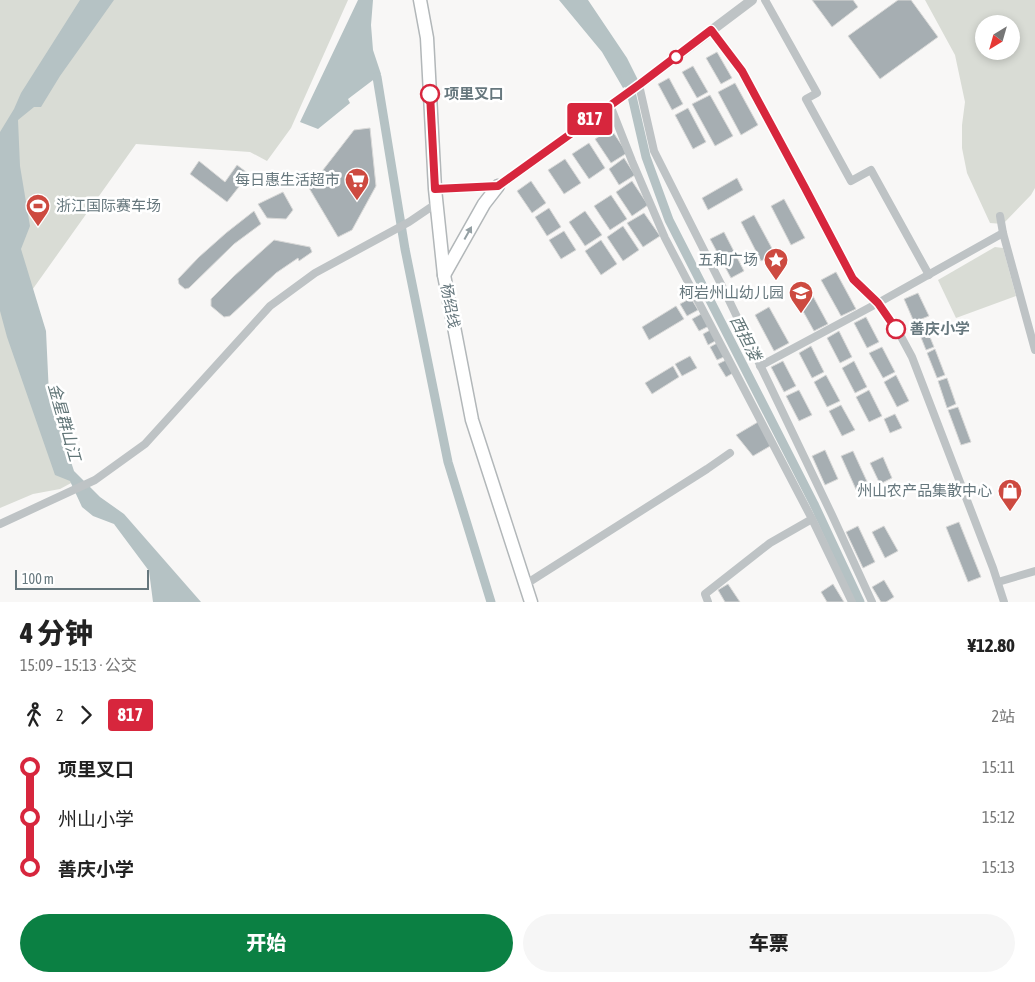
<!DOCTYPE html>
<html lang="zh">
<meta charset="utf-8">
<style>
:root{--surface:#fff;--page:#f6f6f6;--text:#222;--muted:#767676;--accent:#0b8043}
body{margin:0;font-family:"Asap Condensed","Noto Sans SC",sans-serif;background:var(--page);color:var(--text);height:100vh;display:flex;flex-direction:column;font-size:19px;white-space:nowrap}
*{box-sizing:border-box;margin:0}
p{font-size:16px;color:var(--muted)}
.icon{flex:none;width:28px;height:28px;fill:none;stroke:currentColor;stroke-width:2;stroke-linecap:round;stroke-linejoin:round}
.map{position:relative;height:602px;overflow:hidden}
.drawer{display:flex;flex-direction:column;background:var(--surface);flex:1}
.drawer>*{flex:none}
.badge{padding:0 10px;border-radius:4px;font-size:18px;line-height:32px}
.needle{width:32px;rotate:217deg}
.fabs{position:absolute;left:975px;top:15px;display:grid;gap:10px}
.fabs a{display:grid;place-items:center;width:45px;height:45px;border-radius:50%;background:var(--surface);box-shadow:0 2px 8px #0003;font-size:25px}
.scale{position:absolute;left:15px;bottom:12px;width:134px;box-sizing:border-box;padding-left:5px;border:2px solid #66777d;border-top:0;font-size:14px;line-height:18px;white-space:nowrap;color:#66777d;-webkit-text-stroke:4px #fff;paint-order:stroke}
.map>.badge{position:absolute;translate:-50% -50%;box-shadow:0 0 0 2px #fff}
.legs{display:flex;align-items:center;gap:8px;height:55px;padding:0 20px;font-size:16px}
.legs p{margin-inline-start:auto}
.summary{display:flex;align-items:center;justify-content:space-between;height:85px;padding:0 20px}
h1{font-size:28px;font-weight:800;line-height:38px}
.primary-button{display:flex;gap:10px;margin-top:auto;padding:10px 20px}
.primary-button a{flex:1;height:58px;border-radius:30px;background:var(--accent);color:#fff;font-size:20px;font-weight:800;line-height:58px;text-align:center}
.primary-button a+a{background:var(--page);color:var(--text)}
ul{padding:0 20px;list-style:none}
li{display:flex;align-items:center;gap:18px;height:50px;font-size:19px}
li i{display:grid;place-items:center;width:8px;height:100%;margin:0 6px;background:currentColor}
li i::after{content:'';width:12px;height:12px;margin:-6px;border:4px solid;border-radius:50%;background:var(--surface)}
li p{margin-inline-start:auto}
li:first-child i{background:linear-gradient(#0000 50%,currentColor 0)}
li:last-child i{background:linear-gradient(currentColor 50%,#0000 0)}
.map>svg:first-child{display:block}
.green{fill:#d9dcd5;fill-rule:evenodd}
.water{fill:#b5c2c4}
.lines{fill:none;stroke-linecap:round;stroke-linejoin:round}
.canal{stroke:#b5c2c4;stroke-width:9}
.building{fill:#a6aeb2;stroke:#d9d9d8}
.primary-casing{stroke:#b2b7b9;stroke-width:15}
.minor{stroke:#bec3c5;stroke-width:8}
.tertiary{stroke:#bec3c5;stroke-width:10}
.primary{stroke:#fff;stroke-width:12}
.oneway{fill:#94a0a4}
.line-1-casing{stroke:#fff;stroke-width:11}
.line-1{stroke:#d7263d;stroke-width:8}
.stop-1-dot{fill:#fff;stroke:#d7263d;stroke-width:2.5}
.labels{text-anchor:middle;stroke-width:5;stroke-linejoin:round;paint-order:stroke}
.stop-label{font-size:15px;font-weight:bold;fill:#66777d;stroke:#fff;text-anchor:start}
.poi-label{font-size:15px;fill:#66777d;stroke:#fff;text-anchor:end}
.street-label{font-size:15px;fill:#66777d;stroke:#fff}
.water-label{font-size:16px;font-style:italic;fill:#617577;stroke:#fff}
</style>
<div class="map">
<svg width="1035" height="602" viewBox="0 0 1035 602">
<rect width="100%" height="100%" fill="#f8f7f6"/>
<g class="green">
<path d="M0,0H348L291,128L267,161L250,152L136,144L30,293L40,400L73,482L60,489L33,494L0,508Z"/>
<path d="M925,0H1035V188L1031,195L1003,224L990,223L967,173L962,148V125L965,102L955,55ZM984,24H1011V51H984Z"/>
<path d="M995,247L1003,248L1016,296L956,318L938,280Z"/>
</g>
<g class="water">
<path d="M80,0H114L60,76L41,107H34L18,120L20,166L30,226L21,249L46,331L49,395L74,471L100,497L124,514L201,602H153L149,571L114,524L93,516L82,507L70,481L55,475L7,337L0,311V132L14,109L21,93Z"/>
<path d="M358,0H373L371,25L373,50L381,74L348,99L350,103L318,129L300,122Z"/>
<path d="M559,0H588L627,58L638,80L623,88L602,52Z"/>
</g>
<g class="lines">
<g class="canal">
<path d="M625,74L628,79L646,157L669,220L814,504L860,602"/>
<path d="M377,77L405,249L448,462L491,602"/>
</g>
</g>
<g class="building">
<path d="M812,0H853L858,7L832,27Z"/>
<path d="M898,0H911L938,37L880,79L848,36Z"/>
<path d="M717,52L732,78L721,84L706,58Z"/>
<path d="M693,66L708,92L697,98L682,72Z"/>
<path d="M669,78L683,104L672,110L658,84Z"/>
<path d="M735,83L758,125L741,135L718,92Z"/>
<path d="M710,95L733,136L715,146L692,104Z"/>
<path d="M688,108L706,142L693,149L675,115Z"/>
<path d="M370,128L376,186L352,230L338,237L309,188L354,130Z"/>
<path d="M611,129L627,153L611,163L595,139Z"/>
<path d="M589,143L605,168L589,179L572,154Z"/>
<path d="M624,158L635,175L619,185L609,169Z"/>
<path d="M565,159L581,183L564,194L548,170Z"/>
<path d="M199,161L225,182L237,165L249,174L227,202L190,174Z"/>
<path d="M737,178L743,190L708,210L702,198Z"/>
<path d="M531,181L546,203L532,213L517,191Z"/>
<path d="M632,181L648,205L632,216L616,192Z"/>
<path d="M283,192L293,210L286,219L267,218L258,204Z"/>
<path d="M611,195L627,219L610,230L594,206Z"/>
<path d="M784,199L805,238L791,245L771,206Z"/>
<path d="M549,208L561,227L547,236L535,217Z"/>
<path d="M254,211L261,224L234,244L189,288L185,289L179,284L178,279L199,257L226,233Z"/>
<path d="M585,211L602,235L585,246L569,222Z"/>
<path d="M644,213L660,236L643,247L627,223Z"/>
<path d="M754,215L775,254L761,261L741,222Z"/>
<path d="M623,226L639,250L623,261L607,237Z"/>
<path d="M564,231L576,250L561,259L549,240Z"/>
<path d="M724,232L744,271L731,278L710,239Z"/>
<path d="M274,240L310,247L312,252L299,261L298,258L276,273L230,316L224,317L211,306V299L234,276Z"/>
<path d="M601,240L617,264L601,275L585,251Z"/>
<path d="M836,272L856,309L841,316L821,280Z"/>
<path d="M808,287L828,324L814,331L794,295Z"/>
<path d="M918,293L929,316L914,322L904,299Z"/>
<path d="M691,298L698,310L687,316L680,304Z"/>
<path d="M676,306L684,319L649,340L642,327Z"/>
<path d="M769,307L789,343L774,351L755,315Z"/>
<path d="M703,313L709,326L699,331L692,319Z"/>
<path d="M866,317L879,342L867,348L854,323Z"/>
<path d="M924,322L934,347L926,350L916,325Z"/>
<path d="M712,329L717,340L708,345L703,334Z"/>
<path d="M839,331L852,357L840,363L827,338Z"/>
<path d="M719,342L726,356L717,360L710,347Z"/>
<path d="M811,346L824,372L812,378L799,353Z"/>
<path d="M882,347L895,372L883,378L869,353Z"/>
<path d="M935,349L945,375L937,378L927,353Z"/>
<path d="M690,356L697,368L682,376L675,364Z"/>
<path d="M728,359L735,372L726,377L718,364Z"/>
<path d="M783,361L796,386L784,392L771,367Z"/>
<path d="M854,361L867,387L855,393L842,368Z"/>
<path d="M673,366L679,377L652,394L645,383Z"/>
<path d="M826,375L840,401L827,407L814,382Z"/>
<path d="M896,375L909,401L897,407L884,382Z"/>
<path d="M947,378L956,404L947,408L938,381Z"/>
<path d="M799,390L812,415L799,421L786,396Z"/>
<path d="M869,390L882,416L869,422L856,397Z"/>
<path d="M841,405L855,430L842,436L829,411Z"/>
<path d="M958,407L971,442L961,445L948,410Z"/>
<path d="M895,414L902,428L890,433L884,419Z"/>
<path d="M758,422L772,445L753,456L736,435Z"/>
<path d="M825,450L838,479L825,485L812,456Z"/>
<path d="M853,451L870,488L858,494L841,456Z"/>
<path d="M883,457L892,478L880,484L870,463Z"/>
<path d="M959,522L981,577L968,582L946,527Z"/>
<path d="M858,526L875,562L863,568L846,532Z"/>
<path d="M884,526L898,551L885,558L872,532Z"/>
<path d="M884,580L894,597L886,602H881L872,587Z"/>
<path d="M728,584L740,602H725L718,590Z"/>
<path d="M833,584L844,602H827L821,592Z"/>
</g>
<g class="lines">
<defs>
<g id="primary">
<path d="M420,0L427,38L435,189L444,275L472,420L531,602"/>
<path d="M444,275L484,204L498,186"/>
</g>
</defs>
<use href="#primary" class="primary-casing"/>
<g class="minor">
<path d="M765,0L817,93L806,99L851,181L871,170L929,275"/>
<path d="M711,30L741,71L804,186L853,279L878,303L898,331L912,357L993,568L1004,602"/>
<path d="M639,85L654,151L726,294L832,515L872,602"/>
<path d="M610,105L632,161L665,238L812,519L852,602"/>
<path d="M1000,216L1003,233L1035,350"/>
<path d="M760,366L878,303L1003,233"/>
<path d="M0,524L95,480L145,444L270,306L315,273L409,222L437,203"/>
<path d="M998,582L1035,571"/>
<path d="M526,584L707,469L730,453"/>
<path d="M708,602L705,594L770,543L812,519"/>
</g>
<path class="tertiary" d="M435,189L498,186L639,85L752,0"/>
<use href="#primary" class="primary"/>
</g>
<defs><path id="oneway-solid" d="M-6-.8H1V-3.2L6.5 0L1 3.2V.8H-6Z" transform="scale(1.25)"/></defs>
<use class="oneway" href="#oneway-solid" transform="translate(468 233) rotate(-61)"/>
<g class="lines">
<defs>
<path id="line-1" d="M430,94L435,189L498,186L640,84L711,30L742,71L804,186L853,279L878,303L896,329"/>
</defs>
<use href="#line-1" class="line-1-casing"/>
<use href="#line-1" class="line-1"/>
</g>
<defs>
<symbol id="supermarket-pin" viewBox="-11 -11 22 30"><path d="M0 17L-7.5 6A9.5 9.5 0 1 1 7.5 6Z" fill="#cd4a40" stroke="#fff"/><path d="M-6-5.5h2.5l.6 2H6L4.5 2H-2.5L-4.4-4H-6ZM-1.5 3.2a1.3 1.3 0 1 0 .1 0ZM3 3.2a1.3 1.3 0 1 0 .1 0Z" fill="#fff"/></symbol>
<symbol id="stadium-pin" viewBox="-11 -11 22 30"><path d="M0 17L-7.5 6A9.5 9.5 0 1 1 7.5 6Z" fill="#cd4a40" stroke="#fff"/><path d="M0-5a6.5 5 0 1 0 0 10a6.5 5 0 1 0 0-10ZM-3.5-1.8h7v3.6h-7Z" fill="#fff"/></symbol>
<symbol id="sight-pin" viewBox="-11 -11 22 30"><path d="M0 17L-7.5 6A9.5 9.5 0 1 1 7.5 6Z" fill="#cd4a40" stroke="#fff"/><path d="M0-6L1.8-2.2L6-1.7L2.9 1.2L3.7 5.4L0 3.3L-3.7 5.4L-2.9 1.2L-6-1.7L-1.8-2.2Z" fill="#fff"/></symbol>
<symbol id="school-pin" viewBox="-11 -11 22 30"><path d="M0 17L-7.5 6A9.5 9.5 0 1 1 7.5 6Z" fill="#cd4a40" stroke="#fff"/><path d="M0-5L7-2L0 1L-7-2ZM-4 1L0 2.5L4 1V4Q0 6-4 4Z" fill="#fff"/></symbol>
<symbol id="shop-pin" viewBox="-11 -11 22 30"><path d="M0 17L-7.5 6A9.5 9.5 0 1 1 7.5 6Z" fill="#cd4a40" stroke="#fff"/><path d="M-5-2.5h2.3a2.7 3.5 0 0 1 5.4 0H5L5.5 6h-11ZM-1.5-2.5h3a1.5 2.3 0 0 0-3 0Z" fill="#fff"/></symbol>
</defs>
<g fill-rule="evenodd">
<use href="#supermarket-pin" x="343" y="166" width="28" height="38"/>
<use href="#stadium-pin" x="24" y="192" width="28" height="38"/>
<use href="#sight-pin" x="762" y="246" width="28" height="38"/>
<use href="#school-pin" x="787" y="279" width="28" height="38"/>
<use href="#shop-pin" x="996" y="477" width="28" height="38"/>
</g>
<g class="stop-1-dot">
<circle cx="676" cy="57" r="6"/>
<circle cx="430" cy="94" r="9"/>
<circle cx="896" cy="329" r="9"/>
</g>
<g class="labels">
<g class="stop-label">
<text x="444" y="99">项里叉口</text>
<text x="910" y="334">善庆小学</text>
</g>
<g class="poi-label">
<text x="340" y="185">每日惠生活超市</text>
<text x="56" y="211" text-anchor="start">浙江国际赛车场</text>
<text x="758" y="265">五和广场</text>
<text x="784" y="298">柯岩州山幼儿园</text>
<text x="992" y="496">州山农产品集散中心</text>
</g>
<g class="street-label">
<text transform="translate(450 306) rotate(79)" y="5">杨绍线</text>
</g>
<g class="water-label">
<text transform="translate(746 338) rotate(63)" y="6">西担溇</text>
<text transform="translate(65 422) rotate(74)" y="6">金星群山江</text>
</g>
</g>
</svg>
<div class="fabs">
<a><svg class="needle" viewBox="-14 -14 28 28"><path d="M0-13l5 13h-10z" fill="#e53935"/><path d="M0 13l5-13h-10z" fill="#767676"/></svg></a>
</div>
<div class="scale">100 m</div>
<b class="badge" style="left:590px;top:119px;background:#d7263d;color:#fff">817</b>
</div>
<section class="drawer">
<div class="summary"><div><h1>4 分钟</h1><p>15:09 – 15:13 · 公交</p></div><b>¥12.80</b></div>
<div class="legs"><svg class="icon" aria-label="walk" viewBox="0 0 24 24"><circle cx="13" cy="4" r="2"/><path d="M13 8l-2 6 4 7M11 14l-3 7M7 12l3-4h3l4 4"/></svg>2<svg class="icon" aria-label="forward" viewBox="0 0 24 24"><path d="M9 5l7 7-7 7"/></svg><b class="badge" style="background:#d7263d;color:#fff">817</b><p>2站</p></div>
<ul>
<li><i style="color:#d7263d"></i><b>项里叉口</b><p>15:11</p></li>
<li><i style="color:#d7263d"></i><span>州山小学</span><p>15:12</p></li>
<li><i style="color:#d7263d"></i><b>善庆小学</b><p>15:13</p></li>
</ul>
<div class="primary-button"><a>开始</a><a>车票</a></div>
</section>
